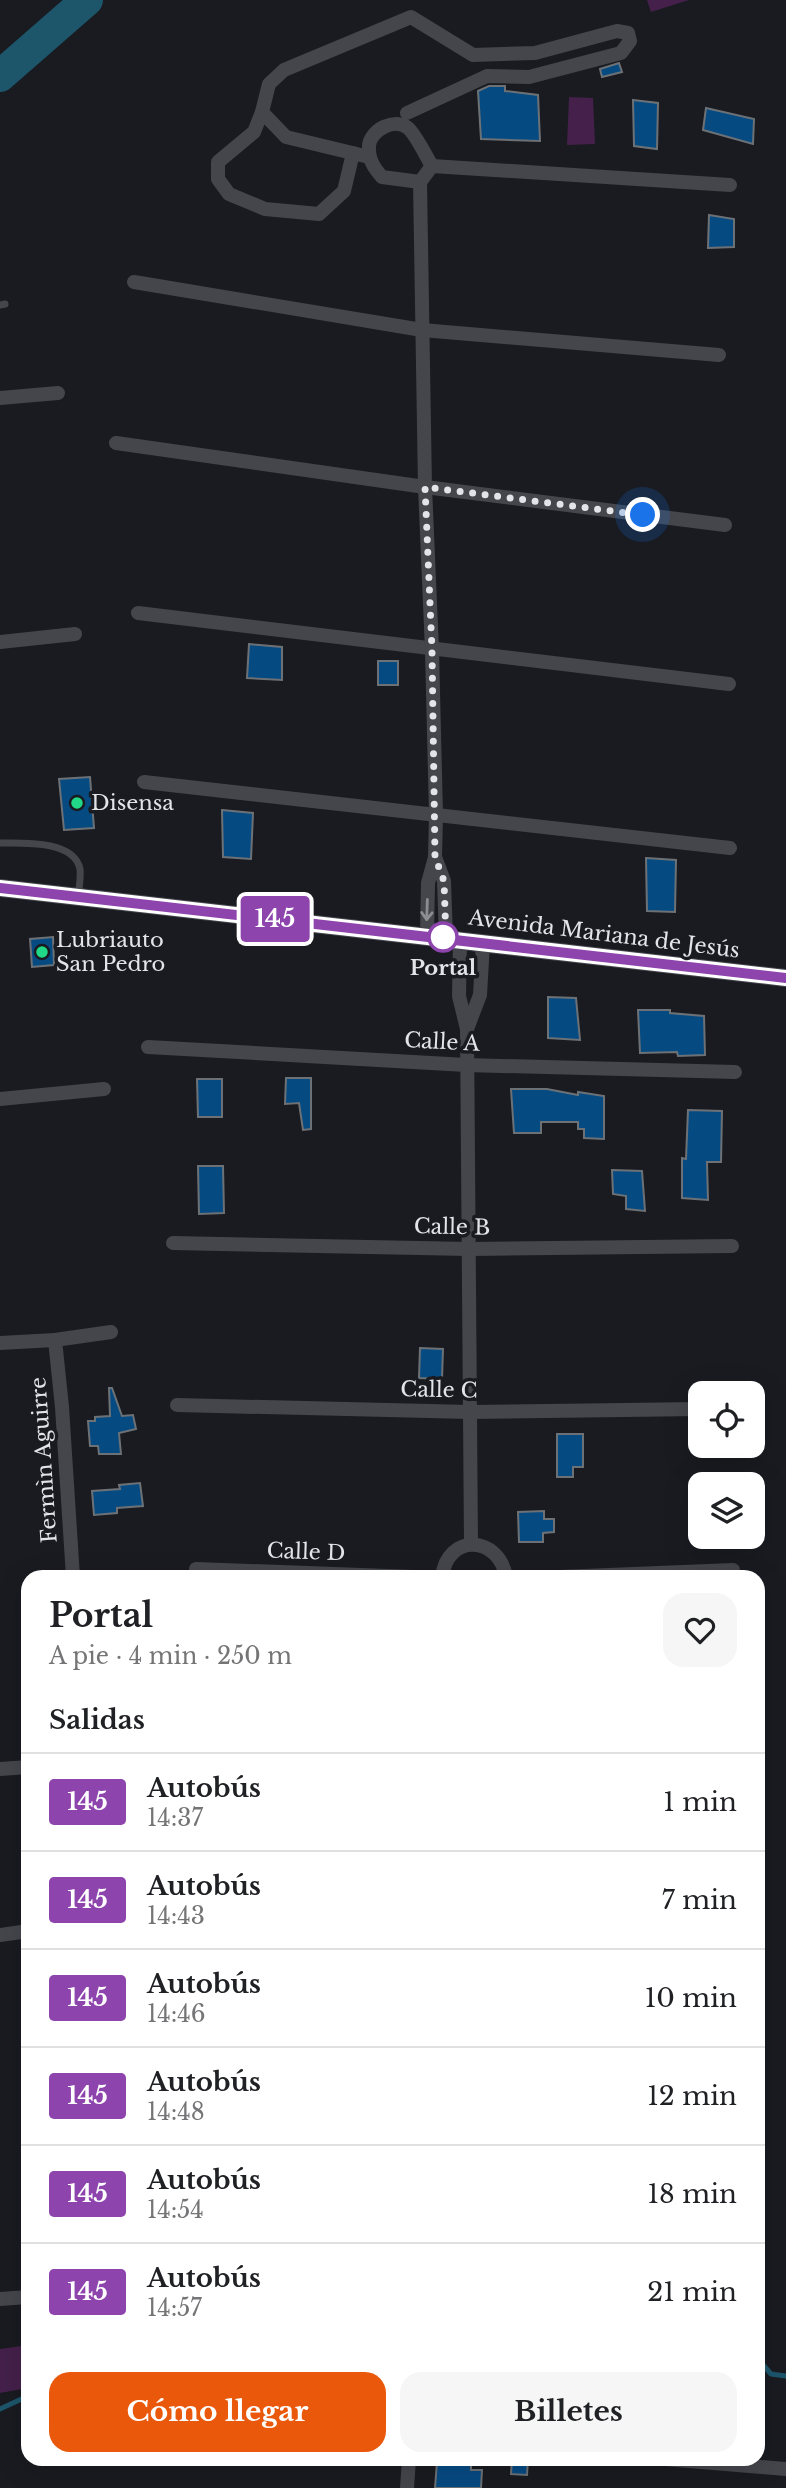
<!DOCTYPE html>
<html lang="es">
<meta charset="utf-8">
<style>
:root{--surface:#fff;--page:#f6f6f6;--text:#202124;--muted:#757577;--line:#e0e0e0;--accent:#ea580c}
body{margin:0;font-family:"Libre Baskerville",serif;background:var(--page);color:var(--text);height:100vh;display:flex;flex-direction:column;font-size:26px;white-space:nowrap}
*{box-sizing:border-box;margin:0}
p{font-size:23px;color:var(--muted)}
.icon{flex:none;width:38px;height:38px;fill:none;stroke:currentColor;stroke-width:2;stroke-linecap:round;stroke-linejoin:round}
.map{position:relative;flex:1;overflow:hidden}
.details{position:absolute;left:21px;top:1570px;width:744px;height:896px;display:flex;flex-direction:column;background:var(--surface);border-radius:21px;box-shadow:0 7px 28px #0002}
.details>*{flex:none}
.badge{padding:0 14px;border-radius:5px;font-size:24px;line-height:46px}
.fabs{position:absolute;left:688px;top:1381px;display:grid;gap:14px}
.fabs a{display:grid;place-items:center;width:77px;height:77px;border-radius:14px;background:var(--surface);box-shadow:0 7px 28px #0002;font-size:35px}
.you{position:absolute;width:35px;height:35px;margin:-18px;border:5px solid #fff;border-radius:50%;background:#1a73e8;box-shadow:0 0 0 10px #1a73e833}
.map>.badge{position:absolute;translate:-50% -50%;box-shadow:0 0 0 4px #fff}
h2{padding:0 28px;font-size:26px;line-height:63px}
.round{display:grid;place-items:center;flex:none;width:74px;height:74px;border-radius:21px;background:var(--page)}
.headline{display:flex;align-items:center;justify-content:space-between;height:119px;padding:0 28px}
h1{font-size:33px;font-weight:700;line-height:52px}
.button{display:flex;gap:14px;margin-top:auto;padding:14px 28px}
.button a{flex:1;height:80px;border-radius:21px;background:var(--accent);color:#fff;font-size:28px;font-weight:700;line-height:80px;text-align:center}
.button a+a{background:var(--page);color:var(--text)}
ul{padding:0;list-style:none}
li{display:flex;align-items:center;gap:21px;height:98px;padding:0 28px;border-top:2px solid var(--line)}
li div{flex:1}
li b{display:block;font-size:26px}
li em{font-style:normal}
li .badge{min-width:77px;font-weight:700;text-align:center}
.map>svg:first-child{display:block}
.green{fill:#44204a}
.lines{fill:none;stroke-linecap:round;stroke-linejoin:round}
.stream{stroke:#1d556b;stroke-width:5}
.river{stroke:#1d556b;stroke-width:32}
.building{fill:#064a82;stroke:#6c7176;stroke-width:2}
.service{stroke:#44464c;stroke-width:7}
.minor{stroke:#44464c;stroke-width:14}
.tertiary{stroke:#44464c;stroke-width:18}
.oneway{stroke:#8c8d92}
.line-casing{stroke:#fff;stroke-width:16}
.line{stroke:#8e44ad;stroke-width:10}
.walk{stroke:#e3e4e8;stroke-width:7;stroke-dasharray:0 12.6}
.poi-dot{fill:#20d887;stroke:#191b20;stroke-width:2.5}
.stop-dot{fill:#fff;stroke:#8e44ad;stroke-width:3.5}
.labels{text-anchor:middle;stroke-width:7;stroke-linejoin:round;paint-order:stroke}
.poi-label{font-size:21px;fill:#e3e4e8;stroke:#191b20;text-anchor:start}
.street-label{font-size:21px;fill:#e3e4e8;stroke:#191b20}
.stop-label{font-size:21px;font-weight:bold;fill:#e3e4e8;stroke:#191b20}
</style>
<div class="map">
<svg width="786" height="2488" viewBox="0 0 786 2488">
<rect width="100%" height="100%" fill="#191b20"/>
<g class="green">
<path d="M647,0H689L651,12Z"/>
<path d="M569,97L593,98L595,144L567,145Z"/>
<path d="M28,2345V2388L0,2393V2349Z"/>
</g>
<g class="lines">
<g class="stream">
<path d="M758,2359L771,2374L786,2376"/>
<path d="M0,2409L28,2396"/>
</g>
<path class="river" d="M0,76L87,0"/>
</g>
<g class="building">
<path d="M619,63L622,72L602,77L600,69Z"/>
<path d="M489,86H505V91L538,95L540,141L481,139L478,91Z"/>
<path d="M633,100L658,103L657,149L634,146Z"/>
<path d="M706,108L754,119L753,144L703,130Z"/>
<path d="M709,215L734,219V247L708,248Z"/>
<path d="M249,644L282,647V680L247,678Z"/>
<rect x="378" y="661" width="20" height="24"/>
<path d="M90,777L94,828L64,830L59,779Z"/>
<path d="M222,810L253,813L251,859L223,857Z"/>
<path d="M646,858L676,860L675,912L647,911Z"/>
<path d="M53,937L54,965L32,967L30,939Z"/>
<path d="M548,997L576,998L580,1040L548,1038Z"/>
<path d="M638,1010H670V1013L704,1016L705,1055L678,1056L677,1052L640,1053Z"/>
<path d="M286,1078H311V1129L303,1130L299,1103L285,1104Z"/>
<path d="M197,1079H222V1117H198Z"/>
<path d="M511,1089H547L578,1095V1092L604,1096V1139L584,1138V1129H578V1122H541V1133H514Z"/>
<path d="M688,1110L722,1111L721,1162H707L708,1200L682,1198V1158L686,1159Z"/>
<path d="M198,1166H223L224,1213L199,1214Z"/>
<path d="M612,1170L642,1171L645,1211L626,1209V1196L613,1194Z"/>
<path d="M420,1348L443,1349L442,1379L419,1378Z"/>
<path d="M109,1388H112L122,1416L133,1415L136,1429L119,1433L121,1454H99L98,1446H90L88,1421H95V1417L110,1416Z"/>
<path d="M557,1434H583V1467H573V1477H557Z"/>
<path d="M140,1483L143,1506L117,1508V1513L94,1515L92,1491L120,1489L119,1485Z"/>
<path d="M544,1511V1519H554V1532L543,1533V1542H519L518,1512Z"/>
<path d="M512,2459H528L527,2475L511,2474Z"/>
<path d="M437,2462L471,2465V2470H482L481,2488H435Z"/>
</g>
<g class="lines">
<g class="service">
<path d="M0,305L5,304"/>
<path d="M0,843C23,843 74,840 80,869C81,877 79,889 78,897"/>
</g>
<g class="minor">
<path d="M262,112L254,132L218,162V179L229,194L265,209L319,214L344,191L353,153"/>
<path d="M369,157L286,137L262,112L269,84L284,70L411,17L473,55L535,53L617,31L628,33L630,41L621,53L529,77L487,76L407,113"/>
<path d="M432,166L730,185"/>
<path d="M420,182L382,177C374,168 368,159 369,146C370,130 395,117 408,128C416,135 426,156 432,166"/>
<path d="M134,282L422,330L719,355"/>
<path d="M0,398L58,393"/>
<path d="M116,443L425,487L725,525"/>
<path d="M138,613L729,684"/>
<path d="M0,642L75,634"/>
<path d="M144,782L730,848"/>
<path d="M435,857L444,881L446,938"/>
<path d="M427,937L428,883L435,857L436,815L432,650L425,487L420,182L432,166"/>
<path d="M460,940L459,996L467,1029L471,1544"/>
<path d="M467,1029L480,995L483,943"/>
<path d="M148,1047L466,1065L735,1072"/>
<path d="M0,1099L104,1089"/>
<path d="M173,1243L469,1249L732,1246"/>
<path d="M55,1340L62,1407L73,1577"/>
<path d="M0,1343L55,1340L111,1332"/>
<path d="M177,1405L470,1412L700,1409"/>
<path d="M196,1569L415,1577"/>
<path d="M442,1577C447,1533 499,1535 506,1577"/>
<path d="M559,1577L733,1570"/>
<path d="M0,1769L28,1767"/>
<path d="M0,1935L28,1931"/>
<path d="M0,2299L28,2297"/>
<path d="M665,2459L786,2469"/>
<path d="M407,2488L409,2459"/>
</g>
<path class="tertiary" d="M0,888L786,978"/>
</g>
<defs><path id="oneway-shaft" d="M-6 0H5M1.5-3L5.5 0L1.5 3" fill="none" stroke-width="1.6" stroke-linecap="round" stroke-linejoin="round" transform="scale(1.75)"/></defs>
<use class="oneway" href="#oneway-shaft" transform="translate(427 910) rotate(92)"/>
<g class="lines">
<defs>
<path id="line" d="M0,888L786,978"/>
</defs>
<use href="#line" class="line-casing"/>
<use href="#line" class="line"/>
<path class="walk" d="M443,937L446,938L444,881L435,857L432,650L425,487L643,515"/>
</g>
<g class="poi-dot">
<circle cx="77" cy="803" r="7"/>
<circle cx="42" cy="952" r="7"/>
</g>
<circle class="stop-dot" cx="443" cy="937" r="14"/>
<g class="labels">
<g class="poi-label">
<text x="91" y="810">Disensa</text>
<text x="56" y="947">Lubriauto<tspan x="56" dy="24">San Pedro</tspan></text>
</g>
<g class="street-label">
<text transform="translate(604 934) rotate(7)" y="7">Avenida Mariana de Jesús</text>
<text transform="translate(442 1042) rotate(3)" y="7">Calle A</text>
<text transform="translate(452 1227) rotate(1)" y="7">Calle B</text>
<text transform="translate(439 1390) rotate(1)" y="7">Calle C</text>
<text transform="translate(44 1460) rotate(-94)" y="7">Fermìn Aguirre</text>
<text transform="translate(306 1552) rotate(2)" y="7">Calle D</text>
</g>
<g class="stop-label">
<text x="443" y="975">Portal</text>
</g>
</g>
</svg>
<div class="fabs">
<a><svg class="icon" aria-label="locate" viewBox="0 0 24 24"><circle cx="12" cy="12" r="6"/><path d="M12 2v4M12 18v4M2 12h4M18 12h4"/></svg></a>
<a><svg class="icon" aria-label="layers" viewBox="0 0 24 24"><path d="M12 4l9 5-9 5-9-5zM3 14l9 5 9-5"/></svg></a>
</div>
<div class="you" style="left:643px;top:515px"></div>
<b class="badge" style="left:275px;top:919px;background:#8e44ad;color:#fff">145</b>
<section class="details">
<div class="headline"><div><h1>Portal</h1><p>A pie · 4 min · 250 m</p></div><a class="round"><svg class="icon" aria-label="heart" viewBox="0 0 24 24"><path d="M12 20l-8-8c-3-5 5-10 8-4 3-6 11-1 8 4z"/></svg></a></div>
<h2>Salidas</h2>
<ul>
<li><span class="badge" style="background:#8e44ad;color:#fff">145</span><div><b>Autobús</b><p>14:37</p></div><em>1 min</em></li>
<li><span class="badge" style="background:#8e44ad;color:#fff">145</span><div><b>Autobús</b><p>14:43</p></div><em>7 min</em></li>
<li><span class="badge" style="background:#8e44ad;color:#fff">145</span><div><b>Autobús</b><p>14:46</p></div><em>10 min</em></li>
<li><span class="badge" style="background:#8e44ad;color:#fff">145</span><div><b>Autobús</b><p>14:48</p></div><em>12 min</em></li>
<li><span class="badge" style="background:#8e44ad;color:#fff">145</span><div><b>Autobús</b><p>14:54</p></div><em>18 min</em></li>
<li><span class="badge" style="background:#8e44ad;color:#fff">145</span><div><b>Autobús</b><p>14:57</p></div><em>21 min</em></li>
</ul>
<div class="button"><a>Cómo llegar</a><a>Billetes</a></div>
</section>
</div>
